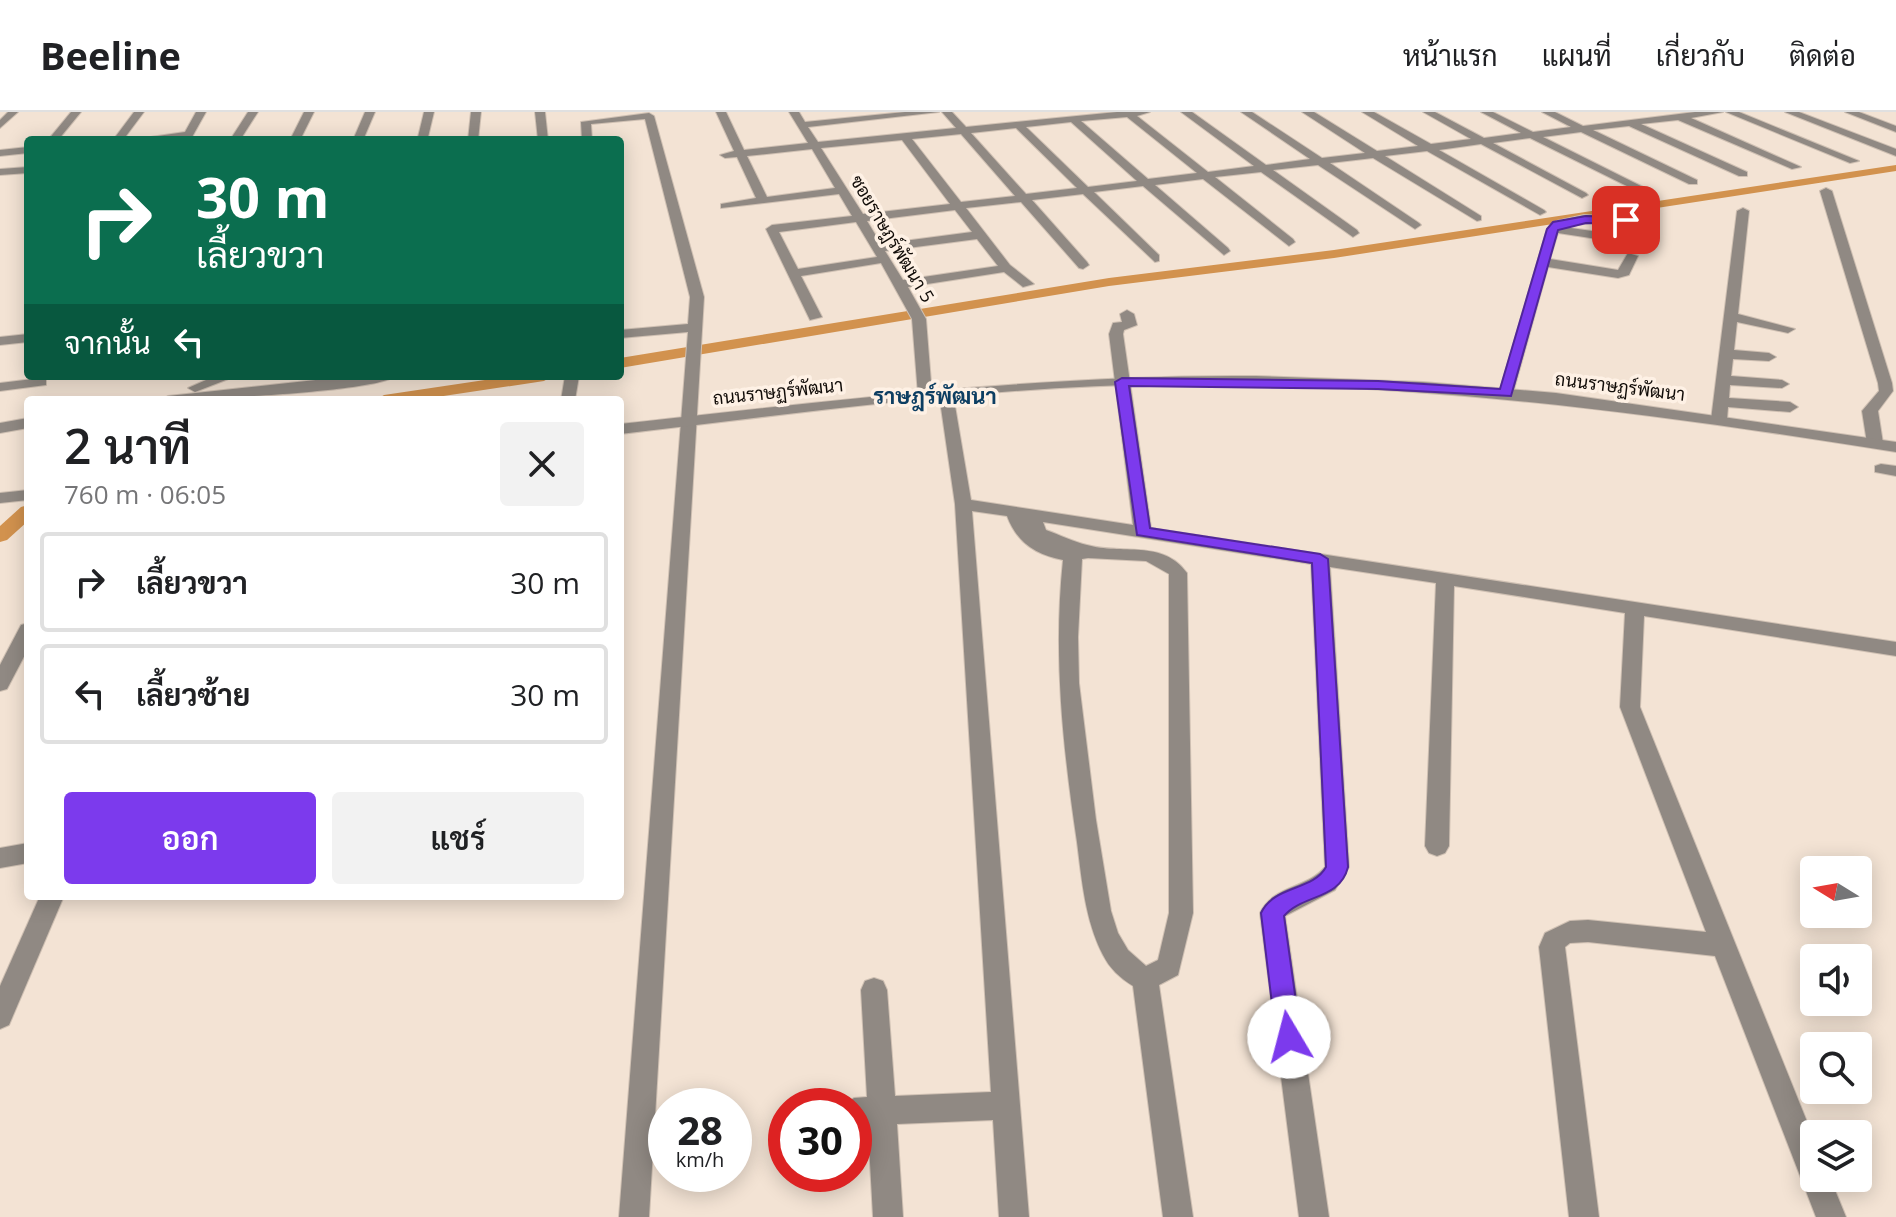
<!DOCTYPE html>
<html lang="th">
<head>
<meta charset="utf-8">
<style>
  body { margin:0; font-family:"Open Sans",Sarabun,sans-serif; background:#f2f2f2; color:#202124; height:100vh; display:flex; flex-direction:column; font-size:30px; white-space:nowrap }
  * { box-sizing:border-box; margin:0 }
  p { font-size:26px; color:#757577 }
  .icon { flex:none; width:44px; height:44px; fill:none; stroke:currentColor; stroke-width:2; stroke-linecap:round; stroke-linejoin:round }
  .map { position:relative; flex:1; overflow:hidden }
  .drawer { position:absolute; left:24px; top:284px; width:600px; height:504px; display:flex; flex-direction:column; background:#fff; border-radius:8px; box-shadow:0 4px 20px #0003 }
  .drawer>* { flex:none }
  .banner { position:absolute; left:24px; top:24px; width:600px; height:244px; border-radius:8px; box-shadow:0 4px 20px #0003; background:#0b6e4f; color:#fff; overflow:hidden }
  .needle { width:52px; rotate:281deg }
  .fabs { position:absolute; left:1800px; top:744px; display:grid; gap:16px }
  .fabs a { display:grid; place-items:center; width:72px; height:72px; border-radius:8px; background:#fff; box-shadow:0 4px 20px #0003; font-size:40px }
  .speed { position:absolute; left:648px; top:976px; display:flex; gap:16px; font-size:40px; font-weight:700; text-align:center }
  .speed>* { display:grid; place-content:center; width:104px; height:104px; border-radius:50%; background:#fff; box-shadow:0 4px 20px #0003; line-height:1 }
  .speed small { font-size:20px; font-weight:400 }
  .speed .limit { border:12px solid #d22; background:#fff; color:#111 }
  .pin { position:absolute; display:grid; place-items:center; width:68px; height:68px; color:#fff; margin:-34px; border-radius:16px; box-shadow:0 4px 12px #0006 }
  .me { position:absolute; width:88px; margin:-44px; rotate:352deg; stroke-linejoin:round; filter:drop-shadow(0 0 6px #0008) }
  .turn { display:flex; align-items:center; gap:28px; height:168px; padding:0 40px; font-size:36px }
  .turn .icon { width:104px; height:104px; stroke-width:2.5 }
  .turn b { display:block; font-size:56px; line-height:68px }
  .then { display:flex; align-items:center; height:76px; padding:0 40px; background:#0003; gap:16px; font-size:30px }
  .round { display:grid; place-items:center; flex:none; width:84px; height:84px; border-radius:8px; background:#f2f2f2 }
  .head { display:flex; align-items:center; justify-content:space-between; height:136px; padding:0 40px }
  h1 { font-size:48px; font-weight:600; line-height:60px }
  .button { display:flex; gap:16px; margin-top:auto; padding:16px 40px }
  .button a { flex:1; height:92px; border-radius:8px; background:#7c3aed; color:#fff; font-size:32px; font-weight:600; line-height:92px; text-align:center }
  .button a+a { background:#f2f2f2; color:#202124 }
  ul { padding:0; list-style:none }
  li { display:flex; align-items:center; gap:24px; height:100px; margin:0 16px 12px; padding:0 24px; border:4px solid #e0e0e0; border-radius:8px }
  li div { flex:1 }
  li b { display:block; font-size:30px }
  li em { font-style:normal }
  header { display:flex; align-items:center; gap:48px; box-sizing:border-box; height:112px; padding:0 40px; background:#fff; border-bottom:2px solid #e0e0e0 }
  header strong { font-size:38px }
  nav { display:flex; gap:44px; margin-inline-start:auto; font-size:28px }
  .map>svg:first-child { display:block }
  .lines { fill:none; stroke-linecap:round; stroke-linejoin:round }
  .canal { fill:#d2924e; fill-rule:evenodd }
  .minor-casing { stroke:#cfc0b3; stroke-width:2 }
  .tertiary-casing { stroke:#cfc0b3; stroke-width:2 }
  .minor { fill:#908983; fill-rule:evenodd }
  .tertiary { fill:#908983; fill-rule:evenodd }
  .route { fill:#7c3aed; stroke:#51269a; stroke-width:2 }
  .labels { text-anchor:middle; stroke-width:7; stroke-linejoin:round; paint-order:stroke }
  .far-street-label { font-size:18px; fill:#100b07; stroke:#fef1e5 }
  .far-quarter-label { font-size:22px; font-weight:bold; fill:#0d3e62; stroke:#fef1e5 }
</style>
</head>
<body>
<header>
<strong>Beeline</strong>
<nav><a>หน้าแรก</a><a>แผนที่</a><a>เกี่ยวกับ</a><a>ติดต่อ</a></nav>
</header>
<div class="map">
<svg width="1896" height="1105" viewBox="0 0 1896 1105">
  <rect width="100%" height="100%" fill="#f3e3d4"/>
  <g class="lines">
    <g class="canal">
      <path d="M1896 53V59L1334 146 1109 174 620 256V246L1109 166 1334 138Z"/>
      <path d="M512 264H552L544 269 417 288H376L384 283Z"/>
      <path d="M28 393V409L7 428 0 430V414L21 395Z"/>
    </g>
    <defs>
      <g id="minor">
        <path d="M8 0H18L0 16V8Z"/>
        <path d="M71 0H81L58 28H48Z"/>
        <path d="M134 0H144L123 28H113Z"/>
        <path d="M196 0H206L192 25 130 28 185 20Z"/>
        <path d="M248 0H258L240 28H230Z"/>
        <path d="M304 0H314L300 28H290Z"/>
        <path d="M365 0H375L363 28H353Z"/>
        <path d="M424 0H434L428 25 423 28 418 25Z"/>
        <path d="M471 0H481L478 28H468Z"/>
        <path d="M535 0H545L548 28H538Z"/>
        <path d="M716 0H726L744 38 808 31 789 0H799L805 10 905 0H939L808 15 818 30 956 16 942 0H952L966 15 1117 0H1150L1137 4 1208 60 1254 54 1181 0H1192L1266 53 1310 47 1241 0H1252L1322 46 1365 41 1302 0H1314L1377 39 1418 34 1362 0H1374L1431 32 1471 27 1423 0H1435L1484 26 1521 21 1481 0H1493L1533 20 1571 15 1542 0H1555L1583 14 1695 0H1723L1691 6 1801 55 1792 57 1678 8 1641 12 1747 60V64H1739L1629 14 1593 18 1697 68V72H1689L1581 20 1543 25 1645 76V80L1641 81 1530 26 1493 31 1586 81 1588 83 1582 86 1481 32 1439 38 1544 98 1546 100 1540 103 1427 39 1385 44 1481 104V108L1477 109 1373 46 1330 51 1419 111 1421 113 1415 117 1318 53 1273 58 1357 118 1359 121 1353 125 1261 60 1215 65 1293 127 1295 130 1289 134 1203 67 1155 73 1228 136 1230 139 1224 143 1143 74 1094 80 1159 143V149L1155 150 1083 82 1032 88 1087 150 1089 153 1083 157 1079 156 1021 90 966 96 1010 153 1034 172 1023 175 1004 160 908 175 926 207 932 283 925 287 918 283 912 207 881 151 801 164 822 205 810 208 766 117 772 113 852 104 839 82 721 96V92L756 86 737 45 725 46 720 43 734 39ZM1127 5 1197 61 1148 67 1081 9ZM1071 10 1137 69 1088 75 1026 15ZM1016 16 1077 76 1026 82 971 21ZM961 22 1015 84 961 90 912 27ZM902 28 950 92 863 102 821 36ZM812 37 835 76 767 85 747 44ZM955 98 972 120 881 132 867 109ZM856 110 877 145 798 157 779 120ZM977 127 998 154 903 168 885 139Z"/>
        <path d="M1726 0H1739L1859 49 1850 51Z"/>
        <path d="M1785 0H1799L1896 37V44Z"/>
        <path d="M1845 0H1859L1896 14V20Z"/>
        <path d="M649 1 654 4 704 185 649 1105H619L688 220 620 226V218L688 212 690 185 645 7 591 12 592 28H582L581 10Z"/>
        <path d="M28 35V41L0 44V38Z"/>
        <path d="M28 55V61L0 63V57Z"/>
        <path d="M1826 76 1832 79 1892 271 1893 279 1878 299 1883 331 1875 336 1867 331 1862 299 1879 279 1878 271 1820 79Z"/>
        <path d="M1743 96 1749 99 1738 202 1795 217 1788 221 1737 210 1734 238 1769 241 1776 245 1769 249 1733 247 1731 264 1782 268 1789 272 1782 276 1730 273 1729 286 1790 290 1798 295 1790 300 1728 295 1727 308 1719 313 1711 308 1737 99Z"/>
        <path d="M1584 103 1623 105 1651 111 1645 114 1597 110 1564 115 1627 124V130L1623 131 1558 121 1550 147 1618 158 1628 141 1638 144 1629 163 1618 166 1548 155 1513 281 1511 284H1501L1499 281 1547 117 1557 109Z"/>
        <path d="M1127 198 1134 202 1137 213 1124 218 1123 222 1151 416 1896 530V544L1644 504 1640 595 1814 1027V1066H1830L1846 1105H1816L1715 844 1588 830 1570 831 1565 835 1599 1105H1569L1539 835 1545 821 1570 809 1588 808 1706 820 1620 595 1625 501 1454 474 1449 734 1445 741 1437 744 1429 741 1425 734 1436 471 1330 455 1349 755 1335 778 1285 804 1329 1105H1299L1260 801C1273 773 1307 777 1325 755L1311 452 1043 410 1046 418C1060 423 1074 430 1087 433 1121 443 1163 427 1187 461L1193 801 1178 863 1159 873 1193 1105H1163L1133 874C1120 866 1110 857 1103 843 1085 808 1082 769 1077 730 1063 636 1053 543 1063 448 1036 443 1017 431 1007 404L972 399 1029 1105H999L993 1008 897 1012 903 1105H873L868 1014H854V994H842L854 986 867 985 861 878 865 869 874 866 883 869 887 878 895 984 991 980 955 392 939 282 946 278 953 282 971 388 1133 413 1109 222 1113 211 1122 210 1120 202ZM1088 446 1146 449 1169 462V801L1158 848 1146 854 1128 838 1118 821 1111 799 1096 708 1079 571 1078 525 1082 447Z"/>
        <path d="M28 222V230L0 233V225Z"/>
        <path d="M215 264H236L195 280 188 276Z"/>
        <path d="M352 264H396C376 280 196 288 161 288L168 284Z"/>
        <path d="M565 264H579L575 288H561Z"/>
        <path d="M41 266 46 267V273L0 279V271Z"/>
        <path d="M28 306V316L0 321V311Z"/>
        <path d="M1881 352 1896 354V364L1875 360V354Z"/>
        <path d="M28 511V537L7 577 0 579V553L21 513Z"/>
        <path d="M28 731V751L0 756V736Z"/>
        <path d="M40 784H64L9 913 0 917V874Z"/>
      </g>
      <g id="tertiary">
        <path d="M1256 264 1423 270 1556 281 1896 330V340C1652 301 1420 270 1172 272 987 274 804 301 620 322V312C832 289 1042 262 1256 264Z"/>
        <path d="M28 378V388L0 391V381Z"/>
      </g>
    </defs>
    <use href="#minor" class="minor-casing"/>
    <use href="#tertiary" class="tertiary-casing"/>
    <use href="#minor" class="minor"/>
    <use href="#tertiary" class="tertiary"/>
  </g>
  <path class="route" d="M1586 104 1626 105 1631 108 1626 112 1586 111 1558 118 1511 284 1378 277 1129 274 1150 416 1320 442 1328 447 1348 755C1340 788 1303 782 1284 804L1301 925 1298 933 1289 937 1280 933 1276 925 1261 801C1274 773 1313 779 1326 755L1312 451 1137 423 1115 270 1122 266 1378 269 1500 277 1547 117 1553 110Z"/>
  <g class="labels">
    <g class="far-street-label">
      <text transform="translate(892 127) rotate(59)" y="6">ซอยราษฎร์พัฒนา 5</text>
      <text transform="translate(1620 275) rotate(7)" y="6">ถนนราษฏร์พัฒนา</text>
      <text transform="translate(778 280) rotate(-6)" y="6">ถนนราษฏร์พัฒนา</text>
    </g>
    <g class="far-quarter-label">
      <text x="935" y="292">ราษฎร์พัฒนา</text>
    </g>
  </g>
</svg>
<div class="fabs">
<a><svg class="needle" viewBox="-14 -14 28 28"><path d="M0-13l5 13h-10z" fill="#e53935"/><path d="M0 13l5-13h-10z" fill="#757577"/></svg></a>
<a><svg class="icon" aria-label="sound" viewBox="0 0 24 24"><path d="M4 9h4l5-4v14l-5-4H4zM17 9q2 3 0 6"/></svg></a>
<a><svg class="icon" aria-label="search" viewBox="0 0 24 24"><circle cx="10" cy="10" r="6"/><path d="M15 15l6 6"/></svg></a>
<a><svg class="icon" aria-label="layers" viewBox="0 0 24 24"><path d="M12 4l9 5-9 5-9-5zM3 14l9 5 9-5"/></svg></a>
</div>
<div class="speed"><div>28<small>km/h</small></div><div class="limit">30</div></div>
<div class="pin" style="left:1626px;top:108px;background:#d93025"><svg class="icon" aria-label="arrive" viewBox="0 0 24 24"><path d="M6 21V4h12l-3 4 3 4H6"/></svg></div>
<svg class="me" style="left:1289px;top:925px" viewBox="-20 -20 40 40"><circle r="19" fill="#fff"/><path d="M0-13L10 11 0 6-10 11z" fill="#7c3aed"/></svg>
<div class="banner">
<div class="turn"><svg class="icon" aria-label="right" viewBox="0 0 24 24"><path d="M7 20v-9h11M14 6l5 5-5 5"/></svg><div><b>30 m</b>เลี้ยวขวา</div></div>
<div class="then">จากนั้น<svg class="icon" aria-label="left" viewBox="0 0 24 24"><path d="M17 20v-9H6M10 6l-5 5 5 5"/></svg></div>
</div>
<section class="drawer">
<div class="head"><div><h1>2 นาที</h1><p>760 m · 06:05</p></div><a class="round"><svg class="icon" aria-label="close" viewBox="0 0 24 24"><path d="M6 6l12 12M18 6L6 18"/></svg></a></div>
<ul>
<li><svg class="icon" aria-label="right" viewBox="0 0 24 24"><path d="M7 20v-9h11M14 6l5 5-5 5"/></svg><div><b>เลี้ยวขวา</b></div><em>30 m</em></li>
<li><svg class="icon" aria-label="left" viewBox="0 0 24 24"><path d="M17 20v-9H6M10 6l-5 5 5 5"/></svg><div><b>เลี้ยวซ้าย</b></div><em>30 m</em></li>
</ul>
<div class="button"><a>ออก</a><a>แชร์</a></div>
</section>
</div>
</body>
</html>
